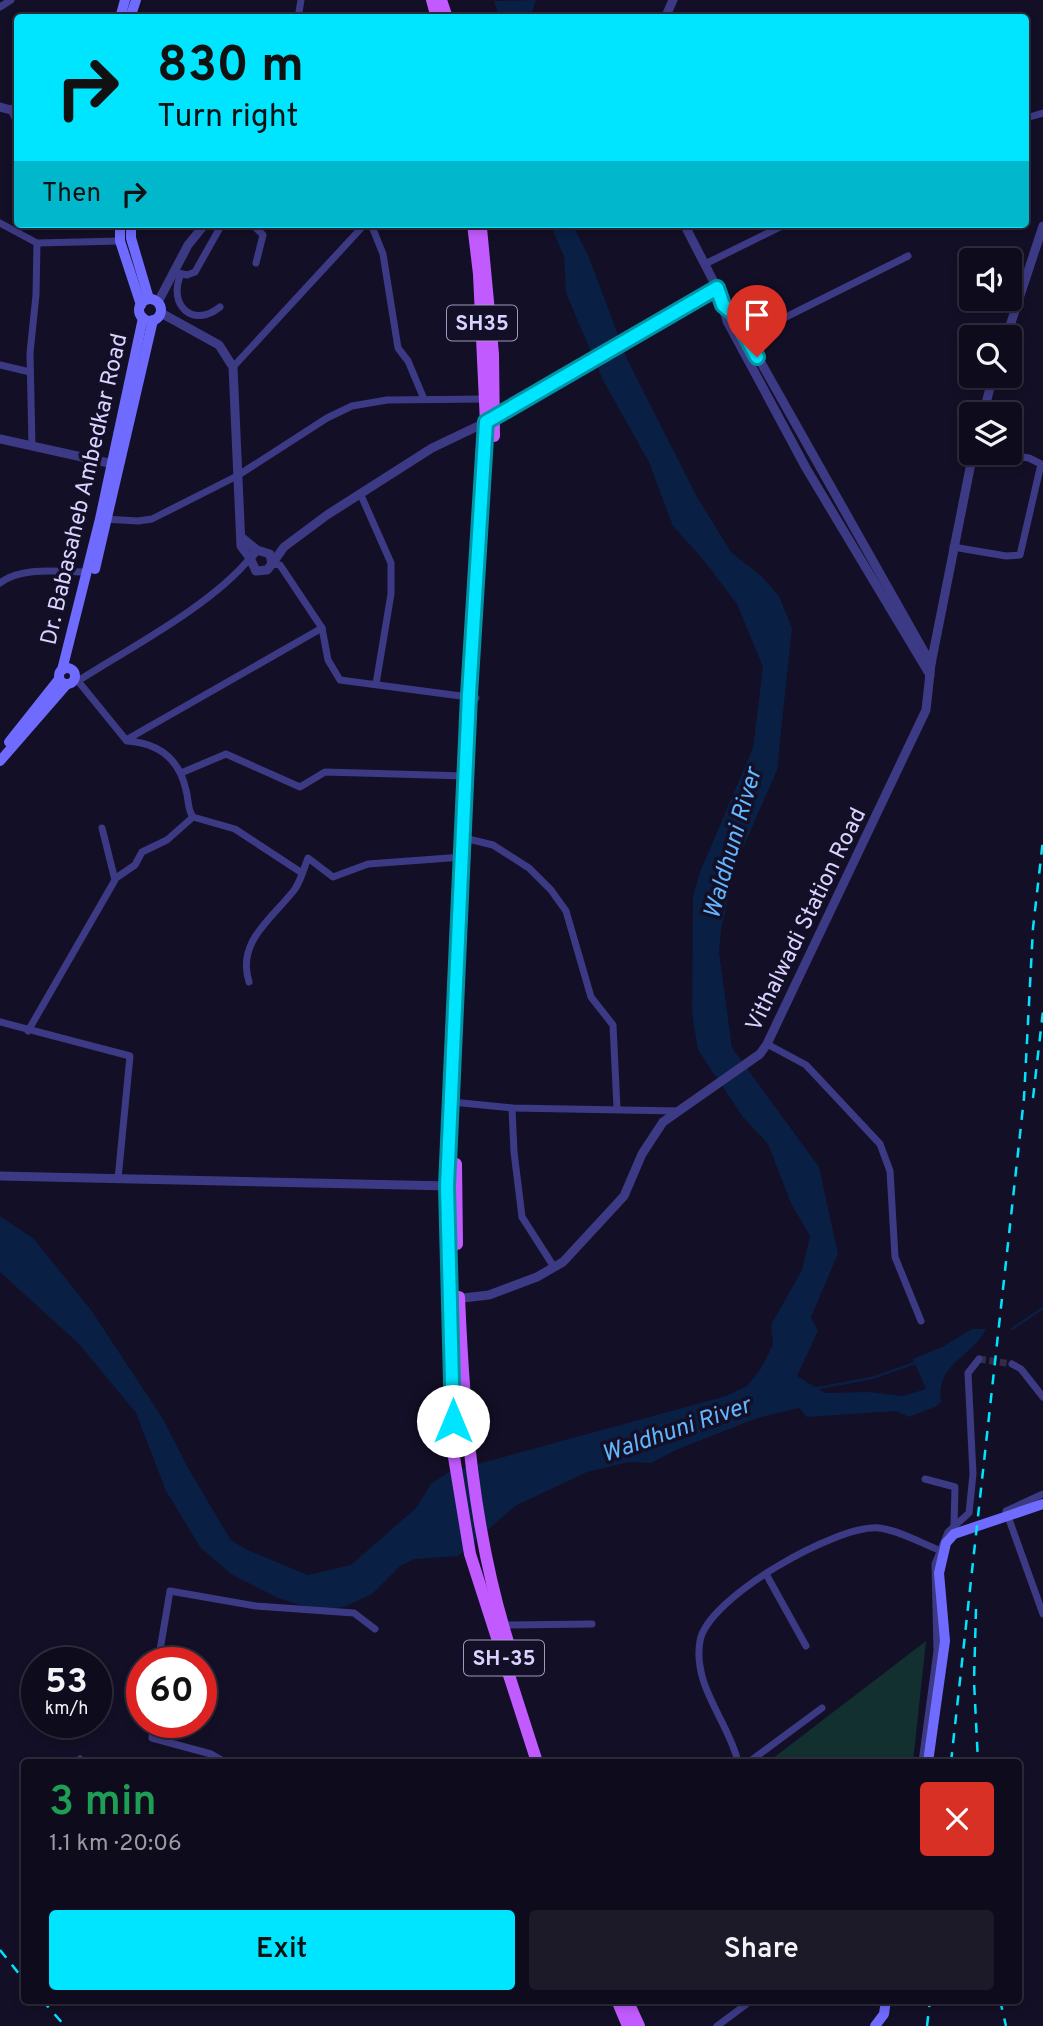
<!DOCTYPE html>
<html lang="en">
<head>
<meta charset="utf-8">
<style>
  body { margin:0; font-family:Overpass,sans-serif; background:#1c1929; color:#f1f3f6; height:100vh; display:flex; flex-direction:column; font-size:26px; white-space:nowrap }
  * { box-sizing:border-box; margin:0 }
  p { font-size:23px; color:#9b9ba3 }
  .icon { flex:none; width:38px; height:38px; fill:none; stroke:currentColor; stroke-width:2; stroke-linecap:round; stroke-linejoin:round }
  .map { position:relative; flex:1; overflow:hidden }
  .side { position:absolute; left:21px; top:1759px; width:1001px; height:245px; display:flex; flex-direction:column; background:#0e0b1c; border-radius:7px; box-shadow:0 4px 10px #0003,0 0 0 2px #2e2b3b }
  .side>* { flex:none }
  .banner { position:absolute; left:14px; top:14px; width:1015px; height:214px; border-radius:7px; box-shadow:0 4px 10px #0003,0 0 0 2px #2e2b3b; background:#00e5ff; color:#111; overflow:hidden }
  .buttons { position:absolute; left:959px; top:248px; display:grid; gap:14px }
  .buttons a { display:grid; place-items:center; width:63px; height:63px; border-radius:7px; background:#0e0b1c; box-shadow:0 4px 10px #0003,0 0 0 2px #2e2b3b; font-size:35px }
  .speed { position:absolute; left:21px; top:1647px; display:flex; gap:14px; font-size:35px; font-weight:700; text-align:center }
  .speed>* { display:grid; place-content:center; width:91px; height:91px; border-radius:50%; background:#0e0b1c; box-shadow:0 4px 10px #0003,0 0 0 2px #2e2b3b; line-height:1 }
  .speed small { font-size:18px; font-weight:400 }
  .speed .limit { border:10px solid #d22; background:#fff; color:#111 }
  .pin { position:absolute; display:grid; place-items:center; width:60px; height:60px; color:#fff; margin:-72px -30px; border-radius:50% 50% 50% 0; rotate:-45deg; box-shadow:0 0 7px #0007 }
  .pin .icon { rotate:45deg }
  .me { position:absolute; width:77px; margin:-38px; rotate:0deg; stroke-linejoin:round; filter:drop-shadow(0 0 5px #0008) }
  .turn { display:flex; align-items:center; gap:24px; height:147px; padding:0 28px; font-size:32px }
  .turn .icon { width:91px; height:91px; stroke-width:2.5 }
  .turn b { display:block; font-size:49px; line-height:60px }
  .then { display:flex; align-items:center; height:66px; padding:0 28px; background:#0003; gap:14px; font-size:26px }
  .round { display:grid; place-items:center; flex:none; width:74px; height:74px; border-radius:7px; background:#1c1929 }
  .headline { display:flex; align-items:center; justify-content:space-between; height:119px; padding:0 28px }
  h1 { font-size:42px; font-weight:600; line-height:52px; color:#1e9e55 }
  .cta { display:flex; gap:14px; margin-top:auto; padding:14px 28px }
  .cta a { flex:1; height:80px; border-radius:7px; background:#00e5ff; color:#111; font-size:28px; font-weight:600; line-height:80px; text-align:center }
  .cta a+a { background:#1c1929; color:#f1f3f6 }
  .map>svg:first-child { display:block }
  .green { fill:#12302f }
  .water { fill:#0a1f44 }
  .lines { fill:none; stroke-linecap:round; stroke-linejoin:round }
  .stream { stroke:#0a1f44; stroke-width:2.5 }
  .minor-tunnel { stroke:#312d47; stroke-width:7; stroke-dasharray:7 3.5; stroke-linecap:butt }
  .minor { stroke:#3d3a85; stroke-width:7 }
  .tertiary { stroke:#3d3a85; stroke-width:9 }
  .secondary { stroke:#6f6bff; stroke-width:10 }
  .primary { stroke:#c25bff; stroke-width:12 }
  .rail { stroke:#00e5ff; stroke-width:2.5; stroke-dasharray:10 9; stroke-linecap:butt }
  .route-casing { stroke:#0095a6; stroke-width:18 }
  .route { stroke:#00e5ff; stroke-width:12 }
  .labels { text-anchor:middle; stroke-width:7; stroke-linejoin:round; paint-order:stroke }
  .shield { fill:#130f26; stroke:#9e99be; stroke-width:2 }
  .shield-label { font-size:21px; font-weight:bold; fill:#d9d4ff }
  .street-label { font-size:23px; fill:#d9d4ff; stroke:#130f26 }
  .water-label { font-size:24px; font-style:italic; fill:#62b6ff; stroke:#130f26 }
</style>
</head>
<body>
<div class="map">
<svg width="1043" height="2026" viewBox="0 0 1043 2026">
  <rect width="100%" height="100%" fill="#130f26"/>
  <path class="green" d="M926 1641 913 1762H774L772 1759Z"/>
  <g class="water">
    <path d="M536 0 530 18 499 17 494 1Z"/>
    <path d="M550 224H572L588 255 627 359 697 497 731 552 762 577 779 596 792 628 777 770 736 864 721 930 719 952 732 1048 819 1167 838 1254 811 1317 818 1331 797 1376 825 1393 868 1392 903 1396 926 1389 913 1359 944 1346 972 1329H986C972 1357 935 1364 941 1402L935 1407 909 1417 896 1411 807 1417 799 1408 757 1418 676 1450 651 1463 629 1462 587 1472 515 1506 458 1556 415 1559 400 1566 372 1594 344 1607 314 1610 276 1597 231 1574 200 1547 166 1491 136 1413 79 1344 0 1272V1216L34 1239 91 1310 163 1419 188 1468 230 1539 245 1549 308 1575 351 1565 416 1508 431 1484 449 1472 726 1396 747 1386 760 1370 773 1345 771 1325 802 1270 810 1236 791 1203 768 1144 743 1117 698 1050 692 1013 693 896 700 872 753 748 763 667 737 604 702 558 673 526 649 462 604 382 566 293 564 257Z"/>
  </g>
  <g class="lines">
    <g class="stream">
      <path d="M1012 1329 1043 1308"/>
      <path d="M813 1389 872 1378 915 1363"/>
    </g>
    <path class="minor-tunnel" d="M979 1359 1012 1364"/>
    <g class="minor">
      <path d="M0 7 11 0"/>
      <path d="M298 18 301 0"/>
      <path d="M11 110 18 124"/>
      <path d="M1026 118 1043 113"/>
      <path d="M0 223 37 243 120 241"/>
      <path d="M252 224 263 235 256 263"/>
      <path d="M371 224 383 254 398 348 408 361 424 399"/>
      <path d="M705 264 786 224"/>
      <path d="M178 273 187 275 195 272 222 224"/>
      <path d="M181 274C167 305 193 329 220 307"/>
      <path d="M738 341 908 256"/>
      <path d="M0 365 30 372"/>
      <path d="M233 367 365 224"/>
      <path d="M32 446 30 353 36 295 37 243"/>
      <path d="M360 493 391 563V594L376 684"/>
      <path d="M103 519 138 521 152 519 237 476 327 418 352 406 387 400 487 399"/>
      <path d="M953 547 1006 556 1020 555 1041 464 1029 458 994 453"/>
      <path d="M272 564 280 565 322 628 328 660 340 680 476 698"/>
      <path d="M0 583C22 566 60 572 87 572"/>
      <path d="M74 678 78 681C131 647 212 605 250 558"/>
      <path d="M78 681 126 740 322 628"/>
      <path d="M127 741C158 743 179 758 186 790 189 800 187 809 193 817L235 829 302 873"/>
      <path d="M181 773 226 754 300 787 325 772 466 776"/>
      <path d="M464 838 493 845 529 868 551 890 566 911 591 997 613 1025 617 1108"/>
      <path d="M116 878 135 865 142 852 167 840 193 817"/>
      <path d="M249 982C236 941 273 918 295 889 301 880 304 868 308 858L333 877 368 864 463 857"/>
      <path d="M0 1022 130 1056 118 1179"/>
      <path d="M28 1031 115 880 102 828"/>
      <path d="M767 1044 806 1065 880 1144 890 1171 895 1257 921 1321"/>
      <path d="M452 1102 512 1108 678 1111"/>
      <path d="M512 1108 514 1152 522 1217 554 1267"/>
      <path d="M1012 1364 1021 1369 1043 1397"/>
      <path d="M925 1479 955 1487 954 1526"/>
      <path d="M1043 1494 1006 1511 1043 1614"/>
      <path d="M766 1574 806 1646"/>
      <path d="M502 1625 592 1624"/>
      <path d="M158 1662 170 1591 256 1606 354 1613 375 1629"/>
      <path d="M154 1722 152 1738 211 1754 225 1762"/>
      <path d="M80 1759 82 1762"/>
      <path d="M738 1762C729 1722 692 1686 700 1641 707 1598 837 1524 879 1528 898 1530 921 1543 939 1550"/>
      <path d="M749 1762 822 1708"/>
      <path d="M922 1762 937 1651 935 1564 948 1532 969 1513 973 1474 968 1373 979 1359"/>
      <path d="M717 2026 752 2000"/>
    </g>
    <g class="tertiary">
      <path d="M665 18 673 0"/>
      <path d="M0 107 11 110 18 107"/>
      <path d="M684 224 717 288 727 321 806 468 930 675"/>
      <path d="M158 302 188 245 205 224"/>
      <path d="M723 305 733 313 931 664"/>
      <path d="M161 313 219 345 233 367 241 546 250 558"/>
      <path d="M1006 338 1043 226"/>
      <path d="M983 415 993 376"/>
      <path d="M0 439 118 465"/>
      <path d="M241 537 257 550 270 554 272 564 267 570 256 571 250 558 257 550"/>
      <path d="M272 564 284 547 327 515 432 448 495 418 717 288"/>
      <path d="M0 1176 451 1186"/>
      <path d="M454 1299 489 1295 537 1277 563 1262 624 1196 642 1154 663 1122 760 1054 767 1044 926 710 931 664 973 453"/>
    </g>
    <g class="secondary">
      <path d="M120 18 125 0"/>
      <path d="M130 18 136 0"/>
      <path d="M120 224V241L141 305"/>
      <path d="M131 224V238L149 299"/>
      <circle cx="150" cy="310" r="11"/>
      <path d="M95 569 153 320"/>
      <circle cx="67" cy="676" r="8"/>
      <path d="M62 670 100 519 143 318"/>
      <path d="M9 742 59 679"/>
      <path d="M0 761 67 684"/>
      <path d="M928 1762 945 1641 939 1573 946 1543 954 1534 1043 1504"/>
      <path d="M875 2026 884 2014 886 2000"/>
    </g>
    <g class="primary">
      <path d="M432 0 437 18"/>
      <path d="M441 0 447 18"/>
      <path d="M473 224 479 274 486 423 469 696 447 1186 453 1451 470 1554 537 1762"/>
      <path d="M481 228 493 354 494 436"/>
      <path d="M456 1164 457 1244"/>
      <path d="M459 1297C464 1413 473 1530 508 1642"/>
      <path d="M617 2000 628 2026"/>
      <path d="M627 2000 639 2026"/>
    </g>
    <g class="rail">
      <path d="M1033 1098 1043 1011"/>
      <path d="M976 1609 974 1681 978 1762"/>
      <path d="M951 1762 1024 1098 1033 928 1043 840"/>
      <path d="M0 1950 24 1980"/>
      <path d="M42 2000 65 2026"/>
      <path d="M1000 2000 1006 2026"/>
      <path d="M927 2026 930 2000"/>
    </g>
  </g>
  <g class="lines">
    <defs>
      <path id="route" d="M453 1421 447 1186 469 695 486 422 717 288 723 305 733 313 757 357"/>
    </defs>
    <use href="#route" class="route-casing"/>
    <use href="#route" class="route"/>
  </g>
  <g class="labels">
    <g class="shield">
      <rect x="447" y="305.5" width="70" height="35" rx="5"/>
      <rect x="464" y="1640.5" width="80" height="35" rx="5"/>
    </g>
    <g class="shield-label">
      <text x="482" y="330">SH35</text>
      <text x="504" y="1665">SH-35</text>
    </g>
    <g class="street-label">
      <text transform="translate(83 489) rotate(-77)" y="8">Dr. Babasaheb Ambedkar Road</text>
      <text transform="translate(805 919) rotate(-64)" y="8">Vithalwadi Station Road</text>
    </g>
    <g class="water-label">
      <text transform="translate(732 843) rotate(-74)" y="8">Waldhuni River</text>
      <text transform="translate(676 1429) rotate(-19)" y="8">Waldhuni River</text>
    </g>
  </g>
</svg>
<div class="buttons">
<a><svg class="icon" aria-label="sound" viewBox="0 0 24 24"><path d="M4 9h4l5-4v14l-5-4H4zM17 9q2 3 0 6"/></svg></a>
<a><svg class="icon" aria-label="search" viewBox="0 0 24 24"><circle cx="10" cy="10" r="6"/><path d="M15 15l6 6"/></svg></a>
<a><svg class="icon" aria-label="layers" viewBox="0 0 24 24"><path d="M12 4l9 5-9 5-9-5zM3 14l9 5 9-5"/></svg></a>
</div>
<div class="speed"><div>53<small>km/h</small></div><div class="limit">60</div></div>
<div class="pin" style="left:757px;top:357px;background:#d93025"><svg class="icon" aria-label="arrive" viewBox="0 0 24 24"><path d="M6 21V4h12l-3 4 3 4H6"/></svg></div>
<svg class="me" style="left:453px;top:1421px" viewBox="-20 -20 40 40"><circle r="19" fill="#fff"/><path d="M0-13L10 11 0 6-10 11z" fill="#00e5ff"/></svg>
<div class="banner">
<div class="turn"><svg class="icon" aria-label="right" viewBox="0 0 24 24"><path d="M7 20v-9h11M14 6l5 5-5 5"/></svg><div><b>830 m</b>Turn right</div></div>
<div class="then">Then<svg class="icon" aria-label="right" viewBox="0 0 24 24"><path d="M7 20v-9h11M14 6l5 5-5 5"/></svg></div>
</div>
<section class="side">
<div class="headline"><div><h1>3 min</h1><p>1.1 km · 20:06</p></div><a class="round" style="background:#d93025;color:#fff"><svg class="icon" aria-label="close" viewBox="0 0 24 24"><path d="M6 6l12 12M18 6L6 18"/></svg></a></div>
<div class="cta"><a>Exit</a><a>Share</a></div>
</section>
</div>
</body>
</html>
